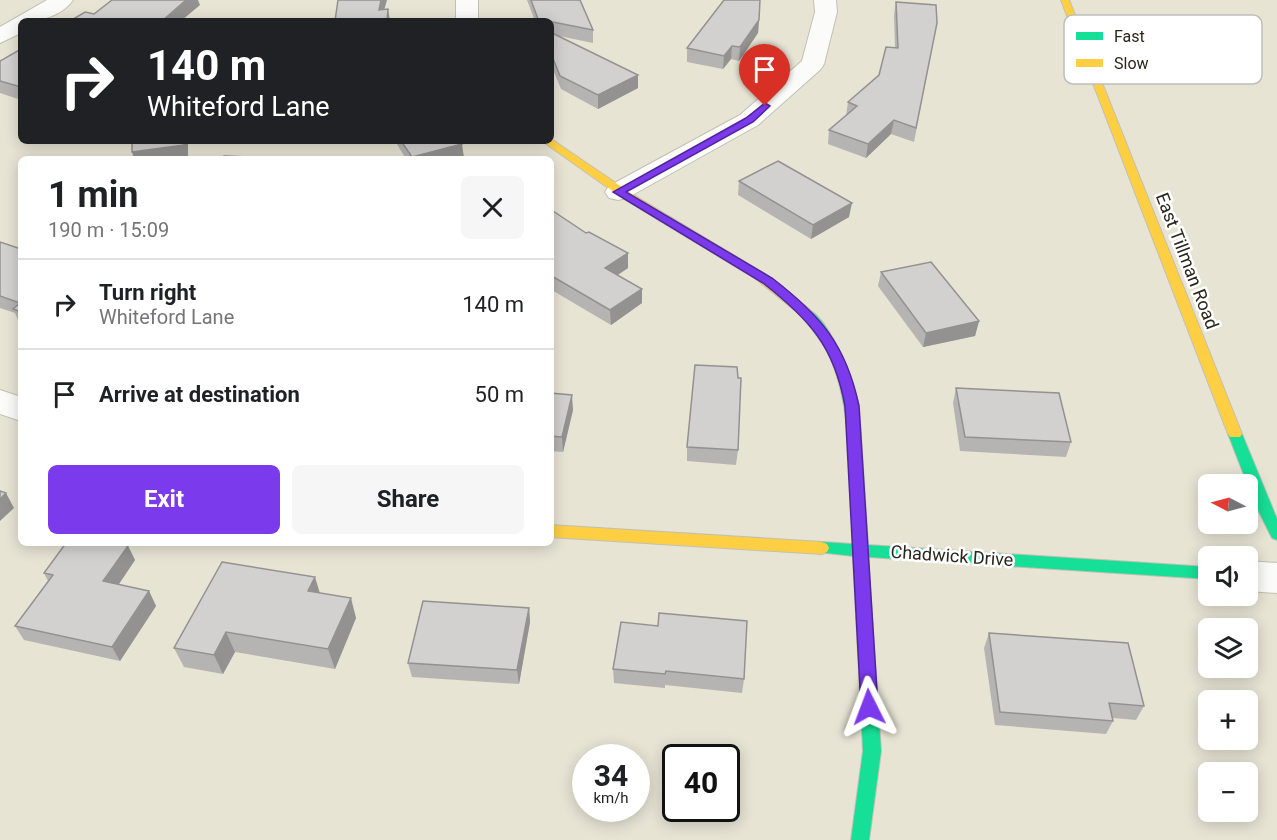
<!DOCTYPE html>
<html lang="en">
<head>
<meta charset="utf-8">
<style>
  body { margin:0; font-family:Roboto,sans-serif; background:#f6f6f6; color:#202124; height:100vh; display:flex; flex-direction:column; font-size:22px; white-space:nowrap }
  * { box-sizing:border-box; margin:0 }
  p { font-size:20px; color:#757577 }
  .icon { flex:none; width:33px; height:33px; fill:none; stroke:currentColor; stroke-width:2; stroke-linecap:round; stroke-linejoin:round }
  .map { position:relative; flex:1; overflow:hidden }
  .side { position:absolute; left:18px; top:156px; width:536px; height:390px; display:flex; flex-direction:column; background:#fff; border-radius:9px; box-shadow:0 3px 15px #0003 }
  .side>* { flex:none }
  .hud { position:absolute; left:18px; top:18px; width:536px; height:126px; border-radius:9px; box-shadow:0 3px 15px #0003; background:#202124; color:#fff; overflow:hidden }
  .needle { width:39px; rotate:276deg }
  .tools { position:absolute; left:1198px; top:474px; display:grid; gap:12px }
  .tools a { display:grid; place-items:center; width:60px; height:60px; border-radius:9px; background:#fff; box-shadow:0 3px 15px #0003; font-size:30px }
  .speed { position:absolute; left:572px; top:744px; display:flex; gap:12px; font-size:30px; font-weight:700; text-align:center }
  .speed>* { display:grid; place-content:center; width:78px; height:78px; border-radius:50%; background:#fff; box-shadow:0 3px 15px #0003; line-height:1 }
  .speed small { font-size:15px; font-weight:400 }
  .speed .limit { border:3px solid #111; border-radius:9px; background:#fff; color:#111 }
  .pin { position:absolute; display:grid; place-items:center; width:51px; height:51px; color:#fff; margin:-62px -26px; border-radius:50% 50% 50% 0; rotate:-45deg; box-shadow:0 0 6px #0007 }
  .pin .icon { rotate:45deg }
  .me { position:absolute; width:66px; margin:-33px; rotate:357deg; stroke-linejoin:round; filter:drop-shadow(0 0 4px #0008) }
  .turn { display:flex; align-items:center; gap:21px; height:126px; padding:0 30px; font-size:27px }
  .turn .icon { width:78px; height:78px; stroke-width:2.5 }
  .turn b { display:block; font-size:42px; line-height:51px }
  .round { display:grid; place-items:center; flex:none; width:63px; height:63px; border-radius:9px; background:#f6f6f6 }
  .overview { display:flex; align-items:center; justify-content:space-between; height:102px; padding:0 30px }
  h1 { font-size:36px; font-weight:700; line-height:45px }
  .cta { display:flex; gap:12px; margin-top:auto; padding:12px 30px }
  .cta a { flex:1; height:69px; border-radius:9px; background:#7c3aed; color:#fff; font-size:24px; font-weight:700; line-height:69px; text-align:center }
  .cta a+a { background:#f6f6f6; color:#202124 }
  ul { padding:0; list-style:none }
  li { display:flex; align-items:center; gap:18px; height:90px; padding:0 30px; border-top:2px solid #e0e0e0 }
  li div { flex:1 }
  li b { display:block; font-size:22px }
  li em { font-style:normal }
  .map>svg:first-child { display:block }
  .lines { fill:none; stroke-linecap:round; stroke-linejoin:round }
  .street-casing { stroke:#c2c0b3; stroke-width:2 }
  .fast-casing { stroke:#c2c0b3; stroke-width:2 }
  .slow-casing { stroke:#c2c0b3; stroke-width:2 }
  .street { fill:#fbfbf9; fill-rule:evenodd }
  .fast { fill:#16e098; fill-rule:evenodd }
  .slow { fill:#ffcf43; fill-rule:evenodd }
  .wall { fill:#b5b4b2 }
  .shaded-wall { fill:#939291 }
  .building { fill:#d2d1cf; stroke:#939291; stroke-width:1.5 }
  .route { fill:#7c3aed; stroke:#51269a; stroke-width:1.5 }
  .labels { text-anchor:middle; stroke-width:5; stroke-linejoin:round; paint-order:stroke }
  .street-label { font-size:18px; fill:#29271b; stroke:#fff }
  .key { fill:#fff; stroke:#bfbebb; stroke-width:1.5 }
  .key-label { font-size:16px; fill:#29271b }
</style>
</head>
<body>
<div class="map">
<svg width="1277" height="840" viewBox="0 0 1277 840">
  <rect width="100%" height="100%" fill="#e7e4d4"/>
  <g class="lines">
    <defs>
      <g id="street">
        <path d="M47 0H73C61 17 40 21 21 21V33L0 43V27Z"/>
        <rect x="456" y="0" width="22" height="21"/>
        <path d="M814 0H836L837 12 824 64 821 69 758 125 627 198 618 200 609 198 605 192 609 186 740 115 802 61 815 12Z"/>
        <path d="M0 390 21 397V421L0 414Z"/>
        <path d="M1248 561 1277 563V593L1248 591Z"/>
      </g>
      <g id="fast">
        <path d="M805 308C830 316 853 382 859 406L868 545 1209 567V579L868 557 881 751 869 840H851L863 751 853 556 817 552 815 548 817 544 822 542 853 544C849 485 854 406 828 353 820 338 809 326 799 312Z"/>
        <path d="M1235 429 1242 434 1277 519V540L1272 538 1256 506 1228 434Z"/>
      </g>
      <g id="slow">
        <path d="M1061 0H1069L1242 434 1240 437H1230L1228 434Z"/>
        <path d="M551 139 632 194 765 274 809 309 811 312 809 315H801L756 279 624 199 542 141H550Z"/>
        <path d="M550 525 822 542 827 544 829 548 827 552 822 554 550 537Z"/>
      </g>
    </defs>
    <use href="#street" class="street-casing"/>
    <use href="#fast" class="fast-casing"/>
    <use href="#slow" class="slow-casing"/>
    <use href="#street" class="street"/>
    <use href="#fast" class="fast"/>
    <use href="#slow" class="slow"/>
  </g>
  <g class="wall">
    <path d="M527 0H580L593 30V43L559 36 638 88 598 109 561 89 550 62V21H535Z"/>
    <path d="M896 2 937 23 914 142 891 134 866 158 828 144 829 130 846 116 848 102 879 75 895 48 894 15Z"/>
    <path d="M759 20 758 33 739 61 731 59 723 69 687 62V48Z"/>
    <path d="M21 49V100L0 93V61Z"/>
    <path d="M395 141H460L464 158 460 159H406Z"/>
    <path d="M739 181 849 217 811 239 738 195Z"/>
    <path d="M550 209 586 233 628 253V268L617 275 642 289V303L611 325 550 289Z"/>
    <path d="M0 242 21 249V324H20L15 313 0 308Z"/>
    <path d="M881 272 979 321 975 336 923 347 878 286Z"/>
    <path d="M956 388 1071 442 1066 457 960 451 953 403Z"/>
    <path d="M550 393 573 410 563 452 550 451Z"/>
    <path d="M687 447 738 450 736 465 687 461Z"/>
    <path d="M128 546 135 560 118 585 149 591 156 606 120 661 24 640 15 626 48 581 44 573Z"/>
    <path d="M320 593 356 618 335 669 235 652 223 674 184 667 174 648Z"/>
    <path d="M529 608 530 622 519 684 412 677 408 663Z"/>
    <path d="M621 622 744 679 742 693 665 685V688L614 683 613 669Z"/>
    <path d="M989 633 1144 706 1136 720 1113 718V721L1106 734 995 725 984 648Z"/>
  </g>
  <g class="shaded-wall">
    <path d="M186 0H198L200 5 181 21H162Z"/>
    <path d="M381 0H387L381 21 379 10Z"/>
    <path d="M388 9 390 21H387Z"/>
    <path d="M759 20 758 33 739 61 740 47Z"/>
    <path d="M732 46 731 59 723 69 724 56Z"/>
    <path d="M638 75V88L598 109V95Z"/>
    <path d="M894 120 891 134 866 158 868 144Z"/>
    <path d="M184 141H188V159H134L132 152Z"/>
    <path d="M462 144 464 158 460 159H412V157Z"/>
    <path d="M852 203 849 217 811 239 813 225Z"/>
    <path d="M628 253V268L606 283 605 268Z"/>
    <path d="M642 289V303L611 325 610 310Z"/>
    <path d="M979 321 975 336 923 347 926 333Z"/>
    <path d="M572 395 573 410 563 452 562 437Z"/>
    <path d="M6 493 14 508 0 521V499Z"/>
    <path d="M128 546 135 560 111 596 103 581Z"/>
    <path d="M315 577 321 597 308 591Z"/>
    <path d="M149 591 156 606 120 661 112 647Z"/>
    <path d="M351 598 356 618 335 669 328 649Z"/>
    <path d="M529 608 530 622 519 684 517 670Z"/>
    <path d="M226 632 235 652 223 674 214 655Z"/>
  </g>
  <g class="building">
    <path d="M112 0H186L162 21H70L85 12 94 14Z"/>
    <path d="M338 0H381L379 10 388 9 387 21H335Z"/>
    <path d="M531 0H580L593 30 538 19Z"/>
    <path d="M724 0H760L759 20 740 47 732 46 724 56 687 48Z"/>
    <path d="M896 2 936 5 937 23 916 128 894 120 868 144 829 130 857 106 848 102 879 75 886 47 898 48Z"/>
    <path d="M550 32 638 75 598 95 560 76 550 51Z"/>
    <path d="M21 49V87L0 81V61Z"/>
    <path d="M132 141H184V145L132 152Z"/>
    <path d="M401 141H460L462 144 412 157Z"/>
    <path d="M224 156 308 159H222Z"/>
    <path d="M778 161 852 203 813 225 739 181Z"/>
    <path d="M550 209 586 233 589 232 628 253 605 268 642 289 610 310 550 275Z"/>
    <path d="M0 242 21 249V312L13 309 20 303 0 296Z"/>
    <path d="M931 262 979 321 926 333 881 272Z"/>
    <path d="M695 365 737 367 738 378H741L738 450 687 447Z"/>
    <path d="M956 388 1059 393 1071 442 965 437Z"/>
    <path d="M550 393 572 395 562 437 550 436Z"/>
    <path d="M0 491 6 493 0 499Z"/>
    <path d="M66 543H114L128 546 103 581 149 591 112 647 15 626 53 575 44 573Z"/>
    <path d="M222 562 315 577 308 591 351 598 328 649 226 632 214 655 174 648Z"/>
    <path d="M423 601 529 608 517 670 408 663Z"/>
    <path d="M659 613 747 621 744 679 666 671 665 674 613 669 621 622 658 626Z"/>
    <path d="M989 633 1128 643 1144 706 1109 703 1113 721 1000 712Z"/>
  </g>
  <path class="route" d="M765 103 770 106 753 122 626 192 772 278C820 315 846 344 859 406L878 707 875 712 869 714 863 712 861 707 845 406C834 346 810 320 763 283L613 192 746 118Z"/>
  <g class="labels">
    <g class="street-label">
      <text transform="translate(1187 261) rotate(69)" y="6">East Tillman Road</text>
      <text transform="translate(952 556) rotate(4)" y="6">Chadwick Drive</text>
    </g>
  </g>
  <rect x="1064" y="15" width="198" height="69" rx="9" class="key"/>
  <rect x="1076" y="32" width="27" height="8" fill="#16e098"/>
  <rect x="1076" y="59" width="27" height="8" fill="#ffcf43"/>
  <g class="key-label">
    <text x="1114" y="42">Fast</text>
    <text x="1114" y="69">Slow</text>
  </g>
</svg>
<div class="tools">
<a><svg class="needle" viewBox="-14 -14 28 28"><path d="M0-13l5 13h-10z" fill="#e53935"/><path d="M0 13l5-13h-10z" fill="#757577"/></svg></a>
<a><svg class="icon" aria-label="sound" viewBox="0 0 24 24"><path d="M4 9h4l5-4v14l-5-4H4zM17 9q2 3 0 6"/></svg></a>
<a><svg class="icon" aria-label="layers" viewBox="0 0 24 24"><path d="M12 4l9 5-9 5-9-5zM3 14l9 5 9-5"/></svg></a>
<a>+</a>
<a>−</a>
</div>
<div class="speed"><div>34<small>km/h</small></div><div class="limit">40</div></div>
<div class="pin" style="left:765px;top:106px;background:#d93025"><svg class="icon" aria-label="arrive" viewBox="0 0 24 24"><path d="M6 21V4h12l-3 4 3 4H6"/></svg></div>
<svg class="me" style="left:869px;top:707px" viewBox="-20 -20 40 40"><path d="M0-17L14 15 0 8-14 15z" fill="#7c3aed" stroke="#fff" stroke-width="4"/></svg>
<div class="hud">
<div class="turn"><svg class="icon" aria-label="right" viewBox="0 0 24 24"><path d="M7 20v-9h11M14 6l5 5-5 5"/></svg><div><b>140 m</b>Whiteford Lane</div></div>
</div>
<section class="side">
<div class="overview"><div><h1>1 min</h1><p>190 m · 15:09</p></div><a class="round"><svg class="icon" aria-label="close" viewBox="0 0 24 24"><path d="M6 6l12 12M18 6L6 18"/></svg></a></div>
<ul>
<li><svg class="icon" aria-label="right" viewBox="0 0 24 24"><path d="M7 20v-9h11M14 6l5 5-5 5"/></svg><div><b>Turn right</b><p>Whiteford Lane</p></div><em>140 m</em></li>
<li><svg class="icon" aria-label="arrive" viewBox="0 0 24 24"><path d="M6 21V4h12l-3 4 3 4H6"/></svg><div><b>Arrive at destination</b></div><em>50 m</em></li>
</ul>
<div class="cta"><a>Exit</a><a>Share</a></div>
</section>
</div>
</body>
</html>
